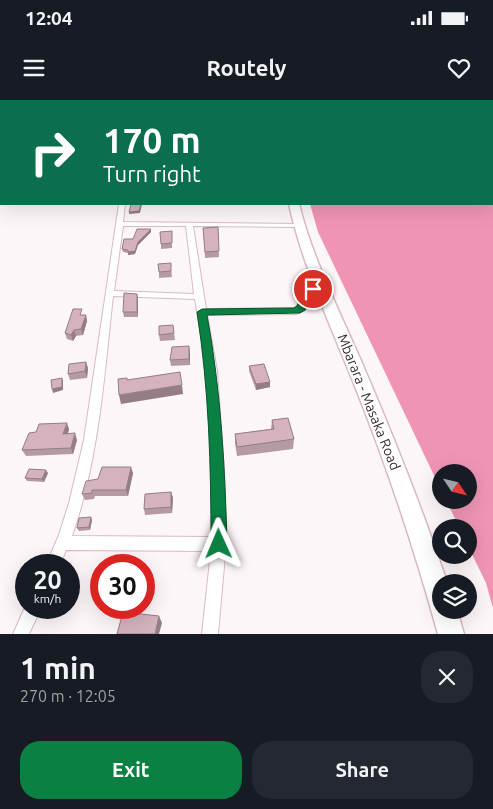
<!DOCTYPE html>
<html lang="en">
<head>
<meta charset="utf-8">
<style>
  body { margin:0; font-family:Ubuntu,sans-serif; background:#242831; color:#f1f3f6; height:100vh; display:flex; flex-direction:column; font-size:19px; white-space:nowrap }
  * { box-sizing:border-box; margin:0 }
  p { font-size:16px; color:#9ea1a6 }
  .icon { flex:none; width:28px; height:28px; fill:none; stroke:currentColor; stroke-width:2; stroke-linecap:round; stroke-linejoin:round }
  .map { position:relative; height:534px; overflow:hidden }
  .panel { display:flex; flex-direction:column; background:#171b24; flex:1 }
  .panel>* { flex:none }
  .banner { position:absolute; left:0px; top:0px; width:494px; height:105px; box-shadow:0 5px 20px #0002; background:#0b6e4f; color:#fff; overflow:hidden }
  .needle { width:32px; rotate:125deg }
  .buttons { position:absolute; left:432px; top:364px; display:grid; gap:10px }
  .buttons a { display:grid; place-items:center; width:45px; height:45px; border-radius:50%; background:#171b24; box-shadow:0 5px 20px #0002; font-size:25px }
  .speed { position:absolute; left:15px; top:454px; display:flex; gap:10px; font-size:25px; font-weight:700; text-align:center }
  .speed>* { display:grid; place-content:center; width:65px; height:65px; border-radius:50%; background:#171b24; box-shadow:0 5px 20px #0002; line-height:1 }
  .speed small { font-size:12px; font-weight:400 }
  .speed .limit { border:8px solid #d22; background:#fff; color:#111 }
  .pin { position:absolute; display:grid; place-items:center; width:42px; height:42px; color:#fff; margin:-21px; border:2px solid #fff; border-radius:50%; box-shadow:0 1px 5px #0007 }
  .me { position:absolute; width:55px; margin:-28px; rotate:359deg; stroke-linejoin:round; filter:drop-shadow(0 0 4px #0008) }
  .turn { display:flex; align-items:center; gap:18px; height:105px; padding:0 20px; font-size:22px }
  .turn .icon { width:65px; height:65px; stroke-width:2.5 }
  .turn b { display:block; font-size:35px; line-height:42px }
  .round { display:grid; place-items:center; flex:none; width:52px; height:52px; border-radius:20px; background:#242831 }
  .headline { display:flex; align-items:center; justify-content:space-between; height:85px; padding:0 20px }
  h1 { font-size:30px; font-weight:600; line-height:38px }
  .action { display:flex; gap:10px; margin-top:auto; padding:10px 20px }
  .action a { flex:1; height:58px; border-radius:20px; background:#0b8043; color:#fff; font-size:20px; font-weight:600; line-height:58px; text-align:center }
  .action a+a { background:#242831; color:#f1f3f6 }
  .status { display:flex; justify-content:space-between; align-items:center; height:35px; padding:0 25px; background:#171b24; direction:ltr }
  .status svg { height:14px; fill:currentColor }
  header { display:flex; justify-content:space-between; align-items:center; height:65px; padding:0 20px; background:#171b24; font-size:22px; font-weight:600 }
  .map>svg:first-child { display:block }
  .forest { fill:#f094b6 }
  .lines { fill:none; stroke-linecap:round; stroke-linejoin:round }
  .street-casing { stroke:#dab9c4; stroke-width:2 }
  .primary-casing { stroke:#dab9c4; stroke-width:3 }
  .street { fill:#fff; fill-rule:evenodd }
  .primary { fill:#fff; fill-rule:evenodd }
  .wall { fill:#b69aa3 }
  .shaded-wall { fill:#947d85 }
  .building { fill:#d4b3be; stroke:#947d85 }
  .route { fill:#0b8043; stroke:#07532c }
  .labels { text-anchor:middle; stroke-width:4; stroke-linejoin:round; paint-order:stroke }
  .street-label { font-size:14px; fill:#3a2e32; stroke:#fff }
</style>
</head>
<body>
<div class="status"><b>12:04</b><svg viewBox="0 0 49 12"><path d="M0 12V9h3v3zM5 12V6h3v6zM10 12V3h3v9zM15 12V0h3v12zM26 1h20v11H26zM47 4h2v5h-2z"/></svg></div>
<header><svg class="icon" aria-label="menu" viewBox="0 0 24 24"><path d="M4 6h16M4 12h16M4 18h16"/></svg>Routely<svg class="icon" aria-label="heart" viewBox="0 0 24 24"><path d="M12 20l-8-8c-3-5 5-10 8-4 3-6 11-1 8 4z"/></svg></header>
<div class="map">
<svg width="493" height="534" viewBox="0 0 493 534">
  <rect width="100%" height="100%" fill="#fdf6f8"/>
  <path class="forest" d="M493 44V508L486 483 469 448V428L459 427 446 400H469V372H441V390L318 132 310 104H492Z"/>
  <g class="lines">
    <defs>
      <g id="street">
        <path d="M476 0H493V2L475 1Z"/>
        <rect x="492" y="27" width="1" height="2"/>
        <rect x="0" y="32" width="1" height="2"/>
        <rect x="492" y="35" width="1" height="3"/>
        <path d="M0 48 1 49V51L0 52Z"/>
        <rect x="492" y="65" width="1" height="4"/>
        <path d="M119 104H125L123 122 300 124V126L298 127 193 126 206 209 294 208 298 206 306 189 323 184 327 186 313 193 305 210 296 214 207 215 217 271 224 371 226 444 218 534H202L211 451 66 450 60 465H46L59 435 69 403 84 340ZM123 126H186L194 194 114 191ZM113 196 195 199 207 271 212 371V437L72 436C99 359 104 277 113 196Z"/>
        <path d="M26 505V508H41L29 534H13Z"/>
      </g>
      <g id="primary">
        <rect x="295" y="0" width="6" height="1"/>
        <path d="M289 104H299C313 160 339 210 362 263 393 335 422 408 447 482H441V510H457L464 534H438C415 451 388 369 356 289 332 228 303 168 289 104Z"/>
      </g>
    </defs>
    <use href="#street" class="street-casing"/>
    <use href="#primary" class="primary-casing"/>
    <use href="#street" class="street"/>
    <use href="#primary" class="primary"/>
  </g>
  <g class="wall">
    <path d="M218 127 219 157 205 158 203 128Z"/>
    <path d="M151 129V132L138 145 135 154 128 155V153L123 152 122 149 133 139Z"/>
    <path d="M172 131V148L161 149V144Z"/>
    <path d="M171 169 172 177 159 178V172Z"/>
    <path d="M137 194 138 199V217H124L123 212Z"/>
    <path d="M84 215H86L87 221 83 235 76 236 73 241 67 239 65 233Z"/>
    <path d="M173 225 175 240 160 241 159 235Z"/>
    <path d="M190 252V265L171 266 170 260Z"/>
    <path d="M249 266 270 282V287L256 290 249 271Z"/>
    <path d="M88 268 87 278 70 280 68 274Z"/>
    <path d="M272 320 294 339 293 349 237 356 235 343V334L271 329Z"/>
    <path d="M69 329 68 334 77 340 73 354 26 356 22 350Z"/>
    <path d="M48 373 44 382 27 381 25 378Z"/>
    <path d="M133 373 128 396H95L94 399 85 400 82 394Z"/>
    <path d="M171 392 173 398 172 413 145 415 144 409Z"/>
    <path d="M92 420 90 430 79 431 77 428Z"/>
  </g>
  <g class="shaded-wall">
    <path d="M42 0H52L50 1H40Z"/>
    <path d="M141 104H142L140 113 129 114V112Z"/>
    <path d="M151 129V132L138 145 135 154 128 155V152Z"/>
    <path d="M137 194 138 199V217L137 212Z"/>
    <path d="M86 215 87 221 83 235 81 229Z"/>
    <path d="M74 230 76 236 73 241 71 235Z"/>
    <path d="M189 246 190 252V265L189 259Z"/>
    <path d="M86 262 88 268 87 278 85 271Z"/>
    <path d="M62 278 63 281V290L53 293 52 289Z"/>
    <path d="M270 282V287L256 290V284Z"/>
    <path d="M182 285 183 294 121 304 119 295Z"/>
    <path d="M67 323 69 329 66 340 63 334Z"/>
    <path d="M75 333 77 340 73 354 71 348Z"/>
    <path d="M131 367 133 373 128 396 126 390Z"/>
    <path d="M46 370 48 373 44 382 42 379Z"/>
    <path d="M171 392 173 398 172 413 171 407Z"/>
    <path d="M91 417 92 420 90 430 89 427Z"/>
    <path d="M159 516 162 523 159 534H155Z"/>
  </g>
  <g class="building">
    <path d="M0 0 7 1 8 0H42L40 1H1V19H0Z"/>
    <path d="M162 0H262L260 1H160Z"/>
    <path d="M131 104H141L139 111 129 112Z"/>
    <path d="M218 127 219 151 205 152 203 128Z"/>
    <path d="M137 129H151L138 142 135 151 128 152V150L122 149 124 139H133Z"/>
    <path d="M172 131V143L161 144 160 132Z"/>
    <path d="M171 163V171L159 172 158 164Z"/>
    <path d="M124 193 137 194V212H123Z"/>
    <path d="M73 209H82L80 215H86L81 229 74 230 71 235 65 233Z"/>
    <path d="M173 225 174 233 159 235V226Z"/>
    <path d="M189 246V259L170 260 172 247Z"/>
    <path d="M86 262 85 271 68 274 69 264Z"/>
    <path d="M264 264 270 282 256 284 249 266Z"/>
    <path d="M180 272 182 285 119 295 118 279 127 278V280Z"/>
    <path d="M62 278V287L52 289 51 280Z"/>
    <path d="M288 318 294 339 237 347 235 334 274 329 272 320Z"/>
    <path d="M67 323 63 334 75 333 71 348 22 350 29 333 36 332 39 324Z"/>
    <path d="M102 367H131L126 390H92V393L82 394 86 381 98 379Z"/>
    <path d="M29 369 46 370 42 379 25 378Z"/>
    <path d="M171 392V407L144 409 145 394Z"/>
    <path d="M91 417 89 427 77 428 79 418Z"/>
    <path d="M123 512 159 516 155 534H117Z"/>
  </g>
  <path class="route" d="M313 186 318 189 311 195 305 210 300 213 207 215C221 291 225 367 227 444L224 450 219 452 213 450 211 444C211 365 209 290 197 212L202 209 294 208 297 206 303 191Z"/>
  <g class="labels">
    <g class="street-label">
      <text transform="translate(369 302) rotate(68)" y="5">Mbarara - Masaka Road</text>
    </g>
  </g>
</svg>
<div class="buttons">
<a><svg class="needle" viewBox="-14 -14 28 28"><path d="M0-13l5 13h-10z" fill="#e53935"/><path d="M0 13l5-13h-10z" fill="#9ea1a6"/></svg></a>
<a><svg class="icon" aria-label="search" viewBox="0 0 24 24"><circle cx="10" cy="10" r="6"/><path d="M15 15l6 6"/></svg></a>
<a><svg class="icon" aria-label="layers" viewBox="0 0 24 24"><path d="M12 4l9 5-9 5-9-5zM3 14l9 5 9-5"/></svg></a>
</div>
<div class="speed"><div>20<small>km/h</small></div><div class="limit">30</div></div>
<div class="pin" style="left:313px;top:189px;background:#d93025"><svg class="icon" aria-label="arrive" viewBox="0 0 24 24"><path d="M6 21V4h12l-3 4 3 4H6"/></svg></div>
<svg class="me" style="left:219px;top:444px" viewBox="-20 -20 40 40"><path d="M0-17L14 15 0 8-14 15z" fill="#0b8043" stroke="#fff" stroke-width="4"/></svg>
<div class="banner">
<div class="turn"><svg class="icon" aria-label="right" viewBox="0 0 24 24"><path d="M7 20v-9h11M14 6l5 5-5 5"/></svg><div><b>170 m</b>Turn right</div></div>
</div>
</div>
<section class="panel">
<div class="headline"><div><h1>1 min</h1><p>270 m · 12:05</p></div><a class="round"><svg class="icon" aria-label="close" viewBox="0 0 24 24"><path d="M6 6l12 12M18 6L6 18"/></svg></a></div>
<div class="action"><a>Exit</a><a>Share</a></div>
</section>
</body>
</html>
